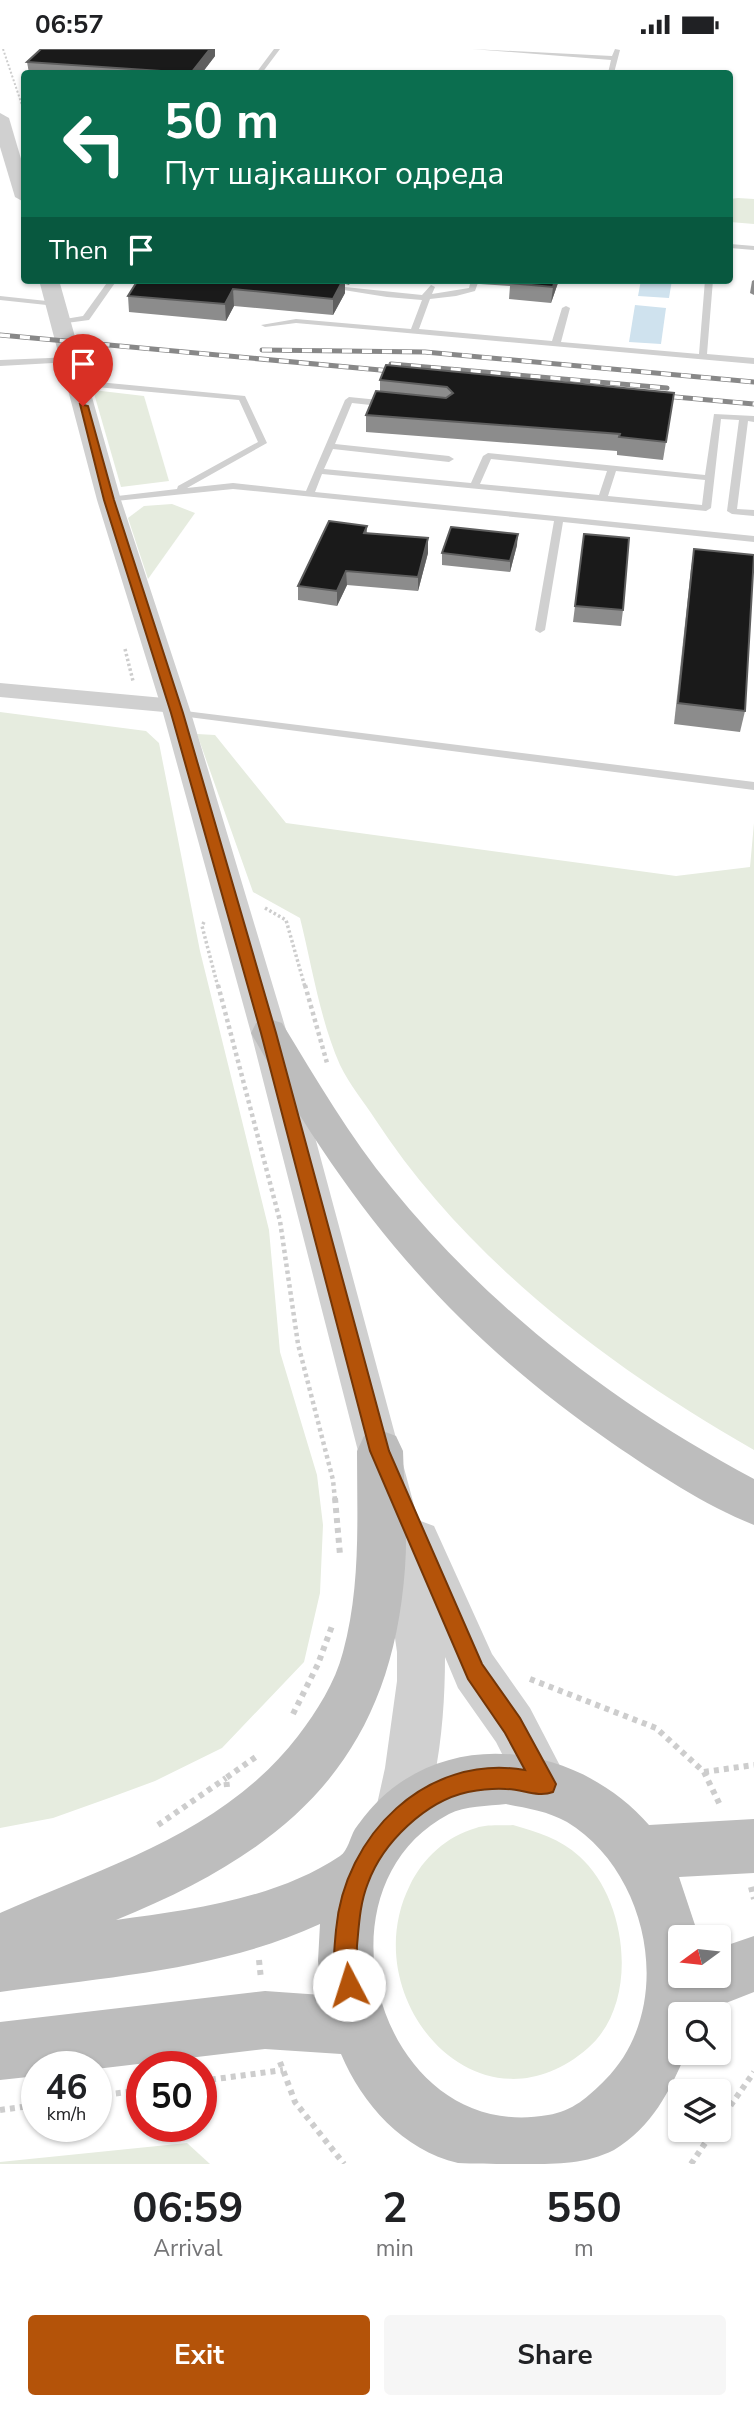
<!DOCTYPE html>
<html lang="en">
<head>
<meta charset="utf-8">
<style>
  body { margin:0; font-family:"Nunito Sans",sans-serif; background:#f6f6f6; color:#202124; height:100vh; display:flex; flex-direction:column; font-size:26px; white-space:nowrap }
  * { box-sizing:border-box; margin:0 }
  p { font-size:23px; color:#757577 }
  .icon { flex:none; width:38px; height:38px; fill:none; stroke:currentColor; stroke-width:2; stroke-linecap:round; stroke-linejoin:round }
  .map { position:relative; height:2115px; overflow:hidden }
  .sheet { display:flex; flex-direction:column; background:#fff; flex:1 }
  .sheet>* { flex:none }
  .guide { position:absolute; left:21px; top:21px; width:712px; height:214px; border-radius:7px; box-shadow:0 2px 5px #0004; background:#0b6e4f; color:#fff; overflow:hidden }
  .needle { width:46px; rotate:255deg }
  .tools { position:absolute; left:668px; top:1876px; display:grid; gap:14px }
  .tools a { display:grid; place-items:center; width:63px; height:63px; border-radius:7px; background:#fff; box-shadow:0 2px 5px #0004; font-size:35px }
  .speed { position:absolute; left:21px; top:2002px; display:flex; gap:14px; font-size:35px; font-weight:700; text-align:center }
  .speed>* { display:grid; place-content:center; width:91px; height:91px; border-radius:50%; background:#fff; box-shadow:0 2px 5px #0004; line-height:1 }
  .speed small { font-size:18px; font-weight:400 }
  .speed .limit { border:10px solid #d22; background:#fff; color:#111 }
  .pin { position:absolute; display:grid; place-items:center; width:60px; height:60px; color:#fff; margin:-72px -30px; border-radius:50% 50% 50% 0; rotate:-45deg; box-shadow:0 0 7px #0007 }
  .pin .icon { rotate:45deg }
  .me { position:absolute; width:77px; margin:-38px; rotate:355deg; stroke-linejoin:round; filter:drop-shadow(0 0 5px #0008) }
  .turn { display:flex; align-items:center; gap:24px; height:147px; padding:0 28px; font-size:32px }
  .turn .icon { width:91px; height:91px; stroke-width:2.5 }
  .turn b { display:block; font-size:49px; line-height:60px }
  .then { display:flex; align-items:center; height:66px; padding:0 28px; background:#0003; gap:14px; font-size:26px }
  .eta { display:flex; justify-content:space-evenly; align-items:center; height:119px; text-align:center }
  .eta b { font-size:42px; font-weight:700; line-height:49px }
  .action { display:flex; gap:14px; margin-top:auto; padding:14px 28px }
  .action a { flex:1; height:80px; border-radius:7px; background:#b45309; color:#fff; font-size:28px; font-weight:700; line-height:80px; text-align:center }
  .action a+a { background:#f6f6f6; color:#202124 }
  .status { display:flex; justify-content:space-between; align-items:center; height:49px; padding:0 35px; background:#fff; direction:ltr }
  .status svg { height:19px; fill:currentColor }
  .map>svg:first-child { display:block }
  .green { fill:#e6ecdf }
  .water { fill:#cfe2ee }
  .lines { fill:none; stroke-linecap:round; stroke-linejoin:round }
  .path-far3 { stroke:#cdcdcd; stroke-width:2; stroke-dasharray:2 2; stroke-linecap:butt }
  .path-far2 { stroke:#cdcdcd; stroke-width:3.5; stroke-dasharray:2.5 2.5; stroke-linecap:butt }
  .path-far1 { stroke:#cdcdcd; stroke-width:4.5; stroke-dasharray:3.5 3.5; stroke-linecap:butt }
  .path { stroke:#cdcdcd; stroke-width:6; stroke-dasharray:5 5; stroke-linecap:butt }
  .service { fill:#d0d0d0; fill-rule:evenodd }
  .minor { fill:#d0d0d0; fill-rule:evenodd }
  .tertiary { fill:#d0d0d0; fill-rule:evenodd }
  .secondary { fill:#bdbdbd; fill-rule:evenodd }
  .rail-casing { stroke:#888; stroke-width:5 }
  .rail { stroke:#fff; stroke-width:3.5; stroke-dasharray:10; stroke-linecap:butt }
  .wall { fill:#8c8c8c }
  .shaded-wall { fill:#5f5f5f }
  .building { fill:#1a1a1a; stroke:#5f5f5f; stroke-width:2 }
  .route { fill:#b45309; stroke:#753606; stroke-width:2 }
</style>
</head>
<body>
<div class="status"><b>06:57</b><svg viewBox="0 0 49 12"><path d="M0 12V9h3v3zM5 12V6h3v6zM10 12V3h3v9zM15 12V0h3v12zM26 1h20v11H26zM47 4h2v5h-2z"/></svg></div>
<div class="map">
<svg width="754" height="2115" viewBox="0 0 754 2115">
  <rect width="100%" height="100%" fill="#fff"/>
  <g class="green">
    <path d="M738 149 754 150V175L730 173V150Z"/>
    <path d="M93 341 144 347 169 432 121 438Z"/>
    <path d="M172 455 195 464 148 530 128 469 144 457Z"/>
    <path d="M0 663 146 682 159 694 200 902 269 1181 280 1303 317 1426 323 1476 320 1544 304 1613 222 1699 155 1732 109 1749 53 1769 0 1779Z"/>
    <path d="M197 685 215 686 286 774 676 827 750 818 754 774V1401C609 1318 467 1211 375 1070 364 1053 349 1035 340 1016 320 971 312 917 300 869L253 843Z"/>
    <path d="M513 1776C538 1783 560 1790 579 1807 628 1850 640 1954 588 1999 479 2094 353 1950 410 1836 423 1809 447 1787 476 1779 487 1775 502 1777 513 1776Z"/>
    <path d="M187 2094 210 2115H0V2113Z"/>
  </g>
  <g class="water">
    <path d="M641 231H672L669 249 638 247Z"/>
    <path d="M635 256 666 259 661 295 629 293Z"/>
  </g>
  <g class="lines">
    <path class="path-far3" d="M3 0 24 62"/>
    <g class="path-far2">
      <path d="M125 600 133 632"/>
      <path d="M265 859 286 871 305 938"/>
      <path d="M204 873 202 877 218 938"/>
    </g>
    <g class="path-far1">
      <path d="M218 936 280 1172 298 1295 333 1431 335 1451"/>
      <path d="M305 936 327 1014"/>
    </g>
    <g class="path">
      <path d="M335 1449 340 1506"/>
      <path d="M530 1630 656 1679 704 1723 721 1758"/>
      <path d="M293 1665 318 1615 332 1577"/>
      <path d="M704 1723 754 1716"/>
      <path d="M227 1738 226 1729 257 1707"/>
      <path d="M158 1776 226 1729"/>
      <path d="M751 1838 754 1850"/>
      <path d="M259 1911 261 1930"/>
      <path d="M280 2013 295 2053 344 2115"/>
      <path d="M201 2032 283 2021"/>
      <path d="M96 2047 142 2041"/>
      <path d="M0 2061 37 2056"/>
      <path d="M719 2073 754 2023"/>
      <path d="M691 2115 714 2081"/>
    </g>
    <g class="service">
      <path d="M274 0H280L262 24H256Z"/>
      <path d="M472 0 612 7 615 0 620 1 614 24H608L611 11Z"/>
      <path d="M730 195 754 197V201L730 199Z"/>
      <path d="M109 231H117L89 271 59 275V271L83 267Z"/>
      <path d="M471 231H479L475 242 456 247 430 250 419 280 552 292 562 259 566 257 570 259 561 293 699 305 705 231H713L707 305 754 309V315L296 274 265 278 261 276 296 270 411 280 422 251 387 248 331 239 335 237 422 246 431 236 435 238 432 245 469 239Z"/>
      <path d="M0 247 56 253 60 255 56 257 0 251Z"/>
      <path d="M74 308 75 310 71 313 0 317V311Z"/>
      <path d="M77 331 245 347 267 394 187 439 233 434 306 442 345 351 349 348 389 352 393 355 389 358 352 354 335 395 449 407 454 410 449 413 333 400 324 420 471 434 483 407 488 404 705 426 714 365 754 367V373L748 372 737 460 754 461V467L732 465 727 462 739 371 721 370 711 459 706 462 322 425 315 443 754 487V493L563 473 545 581 540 584 535 581 554 472 233 440 106 453 104 451 109 448 177 440 178 437 258 393 239 351 74 336V332ZM491 410 607 422 599 446 480 435ZM616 422 705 431 702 456 608 447Z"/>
      <path d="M177 661 754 733V741L173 666V662Z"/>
    </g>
    <path class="minor" d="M0 634 175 650 183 652 187 657 183 662 175 664 0 648Z"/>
    <g class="tertiary">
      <path d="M0 64 9 69 24 120V153L15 148 0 98Z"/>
      <path d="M39 231H59L121 451 191 664 287 984 418 1471 434 1477 492 1605 530 1659 570 1736 563 1754 545 1761 527 1754 496 1693 458 1639 445 1608C445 1666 439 1734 417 1787L399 1794 381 1787 374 1769 385 1719 397 1632V1603L387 1533 358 1402 251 984 163 664 97 451Z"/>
    </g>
    <g class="secondary">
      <path d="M269 970 282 974C316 1030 350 1088 391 1138 491 1261 615 1356 754 1430V1476C704 1456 656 1424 612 1394 447 1280 348 1157 251 984L256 974Z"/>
      <path d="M380 1381 396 1387 403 1402C404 1441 408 1480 405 1519 391 1713 286 1802 116 1871 190 1861 276 1850 340 1807 348 1802 350 1788 355 1780 362 1770 371 1759 379 1751 458 1675 582 1699 649 1776L754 1770V1824L679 1828 699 1888H681V1927H719V1899L754 1887V1943L698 1965H681V2004H686C670 2042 652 2078 614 2101 586 2115 559 2115 527 2115 506 2115 478 2115 458 2114 403 2101 362 2055 341 2005L265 2000 96 2020 37 2018V2027L0 2031V1973L265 1942 322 1946 318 1912 320 1875C221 1921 107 1928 0 1943V1864C108 1816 223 1784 298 1687 317 1662 335 1634 343 1603 361 1537 357 1470 357 1402L364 1387ZM506 1755C526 1759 548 1762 567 1773 650 1823 677 1959 605 2031 588 2048 573 2062 548 2066 381 2096 306 1840 449 1765 465 1757 488 1757 506 1755Z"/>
    </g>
    <defs>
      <g id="rail">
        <path d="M0 286 402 323"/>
        <path d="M262 301 425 303 754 333"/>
        <path d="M391 315 667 339"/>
        <path d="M653 346 754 355"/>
      </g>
    </defs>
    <use href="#rail" class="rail-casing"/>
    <use href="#rail" class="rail"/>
  </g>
  <g class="wall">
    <path d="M215 7 202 24H29L27 13Z"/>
    <path d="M138 231H352L349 236 345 235V244L333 266 234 257 226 272 129 263 128 247Z"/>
    <path d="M432 231H469L468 234Z"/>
    <path d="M480 231H559L551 254 509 250 510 237 480 235Z"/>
    <path d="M754 231V246L750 244 752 232Z"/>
    <path d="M380 331 674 344 663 411 617 406V402L366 383V366L380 342Z"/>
    <path d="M367 477V484L428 504 418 542 347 536 337 557 298 551V537Z"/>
    <path d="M584 485 623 561 621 577 573 573Z"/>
    <path d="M517 496 510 523 442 516V504Z"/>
    <path d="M694 500 745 662 740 683 674 675 691 520Z"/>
  </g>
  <g class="shaded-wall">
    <path d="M210 0H215V7L202 24H191Z"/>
    <path d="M343 231H345V244L333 266V250Z"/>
    <path d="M555 231H559L551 254 553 238Z"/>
    <path d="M233 240 234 257 226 272 225 255Z"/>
    <path d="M518 485 517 496 510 523V512Z"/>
    <path d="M428 489V504L418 542V528Z"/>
    <path d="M346 522 347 536 337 557V542Z"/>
  </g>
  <g class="building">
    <path d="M41 0H210L191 24 27 13Z"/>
    <path d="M138 231H343L333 250 233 240 225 255 128 247Z"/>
    <path d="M511 231H555L553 238 510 234Z"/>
    <path d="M386 316 674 344 666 393 619 388 620 385 366 366 376 342 446 349 453 344 447 338 380 331Z"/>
    <path d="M329 472 367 477 364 484 428 489 418 528 346 522 337 542 298 537Z"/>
    <path d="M451 478 518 485 510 512 442 504Z"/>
    <path d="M584 485 629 489 623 561 575 557Z"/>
    <path d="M694 500 754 506 745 662 678 654Z"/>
  </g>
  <path class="route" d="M80 355 88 357 114 451 183 664 276 984 389 1402 482 1615 520 1669 556 1735 553 1743C538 1749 522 1740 506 1740 494 1739 479 1741 468 1743 426 1752 383 1793 368 1834 360 1854 359 1875 357 1897 356 1912 362 1931 357 1944L349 1948 340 1944C331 1923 334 1904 336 1881 344 1787 426 1704 525 1721L505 1684 468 1630 370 1402 261 984 171 664 104 451Z"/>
</svg>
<div class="tools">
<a><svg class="needle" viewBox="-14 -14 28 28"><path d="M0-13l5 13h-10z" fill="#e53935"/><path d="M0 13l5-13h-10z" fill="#757577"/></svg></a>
<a><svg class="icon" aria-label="search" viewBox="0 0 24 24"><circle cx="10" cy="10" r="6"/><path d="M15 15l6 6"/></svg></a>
<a><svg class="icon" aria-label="layers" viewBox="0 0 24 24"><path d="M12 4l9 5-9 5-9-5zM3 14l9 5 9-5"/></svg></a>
</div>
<div class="speed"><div>46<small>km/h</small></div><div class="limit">50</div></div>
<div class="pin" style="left:83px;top:357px;background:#d93025"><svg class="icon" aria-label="arrive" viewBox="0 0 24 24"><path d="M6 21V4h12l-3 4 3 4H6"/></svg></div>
<svg class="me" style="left:349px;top:1936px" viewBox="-20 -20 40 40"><circle r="19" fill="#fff"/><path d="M0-13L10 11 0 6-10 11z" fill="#b45309"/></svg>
<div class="guide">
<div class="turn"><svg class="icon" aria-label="left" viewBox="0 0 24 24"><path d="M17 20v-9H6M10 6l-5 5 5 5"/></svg><div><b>50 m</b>Пут шајкашког одреда</div></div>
<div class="then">Then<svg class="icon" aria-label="arrive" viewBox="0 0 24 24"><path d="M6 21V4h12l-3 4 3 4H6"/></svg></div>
</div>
</div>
<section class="sheet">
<div class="eta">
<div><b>06:59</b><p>Arrival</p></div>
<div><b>2</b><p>min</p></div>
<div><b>550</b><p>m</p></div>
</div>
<div class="action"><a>Exit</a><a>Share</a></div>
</section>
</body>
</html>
